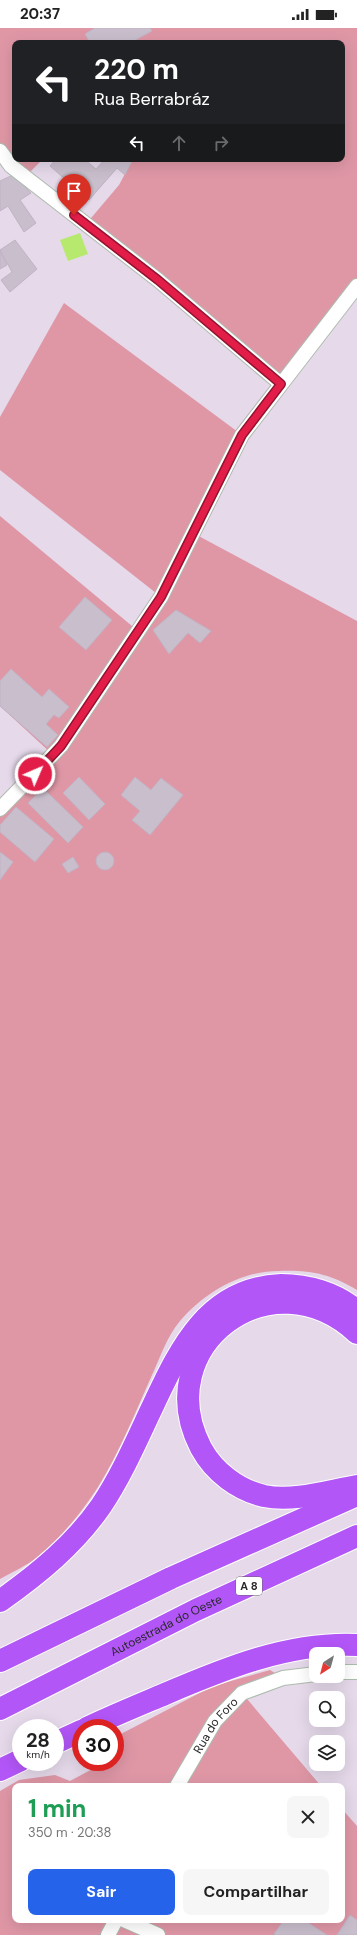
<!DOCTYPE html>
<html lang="pt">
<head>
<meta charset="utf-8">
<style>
  body { margin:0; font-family:"DM Sans",sans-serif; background:#f6f6f6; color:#222; height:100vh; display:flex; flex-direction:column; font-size:15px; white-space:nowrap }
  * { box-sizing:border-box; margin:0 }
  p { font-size:13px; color:#767676 }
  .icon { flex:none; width:22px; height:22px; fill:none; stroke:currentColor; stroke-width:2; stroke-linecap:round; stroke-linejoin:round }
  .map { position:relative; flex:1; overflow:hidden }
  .details { position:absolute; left:12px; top:1755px; width:333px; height:140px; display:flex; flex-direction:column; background:#fff; border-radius:8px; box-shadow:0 4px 16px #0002 }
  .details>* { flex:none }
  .banner { position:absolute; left:12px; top:12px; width:333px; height:122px; border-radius:8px; box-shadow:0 4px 16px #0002; background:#202124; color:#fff; overflow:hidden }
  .needle { width:26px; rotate:216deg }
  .controls { position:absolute; left:309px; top:1619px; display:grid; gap:8px }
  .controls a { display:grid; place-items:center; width:36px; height:36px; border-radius:8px; background:#fff; box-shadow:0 4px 16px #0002; font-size:20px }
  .speed { position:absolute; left:12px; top:1691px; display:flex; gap:8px; font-size:20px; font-weight:700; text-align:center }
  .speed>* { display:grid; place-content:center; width:52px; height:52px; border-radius:50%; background:#fff; box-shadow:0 4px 16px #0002; line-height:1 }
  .speed small { font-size:10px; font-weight:400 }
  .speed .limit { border:6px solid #d22; background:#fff; color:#111 }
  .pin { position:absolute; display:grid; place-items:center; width:34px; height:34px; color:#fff; margin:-41px -17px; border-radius:50% 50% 50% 0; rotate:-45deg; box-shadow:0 0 4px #0007 }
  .pin .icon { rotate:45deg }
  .me { position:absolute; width:44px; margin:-22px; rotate:45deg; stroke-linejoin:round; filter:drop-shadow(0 0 3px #0008) }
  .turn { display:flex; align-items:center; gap:14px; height:84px; padding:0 16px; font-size:18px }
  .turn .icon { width:52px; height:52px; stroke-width:2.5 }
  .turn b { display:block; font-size:28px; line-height:34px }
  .lanes { display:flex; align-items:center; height:38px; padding:0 16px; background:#0003; justify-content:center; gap:20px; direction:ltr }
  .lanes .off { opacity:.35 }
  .round { display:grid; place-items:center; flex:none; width:42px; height:42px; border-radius:8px; background:#f6f6f6 }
  .headline { display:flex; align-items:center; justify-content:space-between; height:68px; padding:0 16px }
  h1 { font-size:24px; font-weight:700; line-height:30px; color:#1e9e55 }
  .cta { display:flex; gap:8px; margin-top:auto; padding:8px 16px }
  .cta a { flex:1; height:46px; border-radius:8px; background:#2563eb; color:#fff; font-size:16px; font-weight:700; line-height:46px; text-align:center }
  .cta a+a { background:#f6f6f6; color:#222 }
  .status { display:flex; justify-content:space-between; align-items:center; height:28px; padding:0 20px; background:#fff; direction:ltr }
  .status svg { height:11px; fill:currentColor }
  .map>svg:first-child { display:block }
  .green { fill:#df97a6 }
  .water { fill:#b8e96f }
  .building { fill:#c9becc; stroke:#c1b3c5 }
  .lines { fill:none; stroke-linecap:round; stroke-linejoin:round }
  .street-casing { stroke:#aebbae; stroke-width:16 }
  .highway-casing { stroke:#fff; stroke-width:24 }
  .street { stroke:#fff; stroke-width:14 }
  .highway { stroke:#b356f8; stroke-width:22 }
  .route-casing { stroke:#92132f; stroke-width:10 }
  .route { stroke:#e11d48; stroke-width:7 }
  .labels { text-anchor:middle; stroke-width:3.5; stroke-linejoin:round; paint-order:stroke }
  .shield { fill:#fff; stroke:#686868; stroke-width:1 }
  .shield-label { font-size:11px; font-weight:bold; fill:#282828 }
  .street-label { font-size:12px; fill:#282828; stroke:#fff }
</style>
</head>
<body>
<div class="status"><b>20:37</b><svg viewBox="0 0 49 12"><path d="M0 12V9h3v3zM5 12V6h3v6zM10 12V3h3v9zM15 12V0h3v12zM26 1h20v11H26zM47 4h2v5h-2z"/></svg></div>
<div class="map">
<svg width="357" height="1907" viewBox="0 0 357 1907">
  <rect width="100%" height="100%" fill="#e5d9ea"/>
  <g class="green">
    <path d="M0 0H357V258L281 356 86 196 119 157 133 131H342V15H15V131H43L25 149 0 123Z"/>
    <path d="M64 275 242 407 193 505 357 593V1262C330 1246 311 1242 279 1243 241 1243 205 1264 180 1293 167 1308 160 1330 152 1347 135 1385 120 1423 98 1459 82 1484 60 1511 36 1530 26 1538 12 1544 0 1551V781L53 727 0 678V488L138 603 161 569 0 442V389Z"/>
    <path d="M270 1642 283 1650 242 1665 321 1758H15V1892H342V1781L357 1798V1907H0V1763L19 1752 55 1747 70 1753 98 1738 100 1734H115V1709L213 1658Z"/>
  </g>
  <path class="water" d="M80 205 88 226 68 233 60 212Z"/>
  <g class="building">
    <path d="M95 0H150L152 3 130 15H90L85 6Z"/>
    <path d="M56 131H84L96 141 105 131H133L125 147 117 140 89 172 50 138Z"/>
    <path d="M13 147 31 165 20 172 36 195 24 204 8 178 0 183V153Z"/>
    <path d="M15 212 37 241 10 264 1 252 12 244 0 222Z"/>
    <path d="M0 223 7 237 0 241Z"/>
    <path d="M85 569 112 592 86 622 59 599Z"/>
    <path d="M176 582 211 603 200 615 188 605 169 626 153 602Z"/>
    <path d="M11 641 42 669 49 661 69 679 59 690 54 687 46 696 58 707 47 719 0 678V653Z"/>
    <path d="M79 749 105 776 89 792 63 765Z"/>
    <path d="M135 749 151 762 161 750 183 767 150 807 132 792 140 783 121 767Z"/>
    <path d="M43 760 83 799 68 815 28 775Z"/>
    <path d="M16 779 54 811 35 834 0 804V797Z"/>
    <path d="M0 824 13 834 0 852Z"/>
    <circle cx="105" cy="833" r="9"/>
    <path d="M73 829 79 839 68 845 62 836Z"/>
    <path d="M350 1887 357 1892V1907H337Z"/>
    <path d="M284 1892H304L327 1907H276L274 1906Z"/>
  </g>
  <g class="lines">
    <defs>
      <g id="street">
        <path d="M0 123 11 138 158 252 281 356"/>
        <path d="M0 781 61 718 161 569 242 407 357 258"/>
        <path d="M338 1644H357"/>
        <path id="s1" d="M177 1758 215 1693 242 1665 283 1650 316 1646"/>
        <path d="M124 1892 158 1907"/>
        <path d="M108 1907 116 1892"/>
      </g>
      <g id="highway">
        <path d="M357 1305C271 1225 148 1318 201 1420 214 1444 238 1462 264 1468 294 1474 328 1463 357 1458"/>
        <path d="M0 1573C38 1546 74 1517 101 1478 121 1448 135 1416 150 1384 178 1325 205 1260 281 1257 308 1257 336 1265 357 1283"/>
        <path d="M0 1633 171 1550 357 1467"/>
        <path id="s2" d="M0 1681 196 1582 357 1508"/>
        <path d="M87 1700C112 1688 139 1677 165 1666 226 1640 289 1614 357 1617"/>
        <path d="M55 1715 81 1703"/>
        <path d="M0 1742 21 1732"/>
      </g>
    </defs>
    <use href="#street" class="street-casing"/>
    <use href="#highway" class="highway-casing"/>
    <use href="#street" class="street"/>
    <use href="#highway" class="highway"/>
  </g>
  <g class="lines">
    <defs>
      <path id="route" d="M35 746 61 718 161 569 242 407 281 356 158 252 74 187"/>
    </defs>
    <use href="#route" class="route-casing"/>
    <use href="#route" class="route"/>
  </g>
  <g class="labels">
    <rect class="shield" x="236" y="1549" width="26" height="18" rx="3"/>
    <g class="shield-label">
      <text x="249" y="1562">A 8</text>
    </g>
    <g class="street-label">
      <text dy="4" stroke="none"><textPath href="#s2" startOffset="186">Autoestrada do Oeste</textPath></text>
      <text dy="4" stroke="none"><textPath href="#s1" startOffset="72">Rua do Foro</textPath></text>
    </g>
  </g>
</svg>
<div class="controls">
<a><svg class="needle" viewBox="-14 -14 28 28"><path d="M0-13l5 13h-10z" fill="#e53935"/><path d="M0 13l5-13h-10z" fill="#767676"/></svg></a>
<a><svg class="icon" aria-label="search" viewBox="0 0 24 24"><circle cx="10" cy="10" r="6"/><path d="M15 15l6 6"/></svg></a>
<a><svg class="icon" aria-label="layers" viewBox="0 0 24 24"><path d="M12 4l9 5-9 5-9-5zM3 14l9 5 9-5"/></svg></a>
</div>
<div class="speed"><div>28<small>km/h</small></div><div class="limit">30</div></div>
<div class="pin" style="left:74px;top:187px;background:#d93025"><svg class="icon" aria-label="arrive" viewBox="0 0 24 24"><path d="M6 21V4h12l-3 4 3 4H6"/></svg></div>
<svg class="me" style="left:35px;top:746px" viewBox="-20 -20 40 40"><circle r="17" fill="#e11d48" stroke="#fff" stroke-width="3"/><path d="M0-11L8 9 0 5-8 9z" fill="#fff"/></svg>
<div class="banner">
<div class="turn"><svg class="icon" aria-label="left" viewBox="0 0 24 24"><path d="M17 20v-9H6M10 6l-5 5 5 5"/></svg><div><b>220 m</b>Rua Berrabráz</div></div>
<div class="lanes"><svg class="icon" aria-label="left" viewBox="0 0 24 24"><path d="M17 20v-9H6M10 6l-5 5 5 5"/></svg><svg class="icon off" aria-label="ahead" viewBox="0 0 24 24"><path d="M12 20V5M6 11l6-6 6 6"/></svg><svg class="icon off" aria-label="right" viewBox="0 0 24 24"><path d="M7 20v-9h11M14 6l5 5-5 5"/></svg></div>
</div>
<section class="details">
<div class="headline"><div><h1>1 min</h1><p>350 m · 20:38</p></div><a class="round"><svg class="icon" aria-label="close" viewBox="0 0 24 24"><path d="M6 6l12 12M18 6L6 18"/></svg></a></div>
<div class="cta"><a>Sair</a><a>Compartilhar</a></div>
</section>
</div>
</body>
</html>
